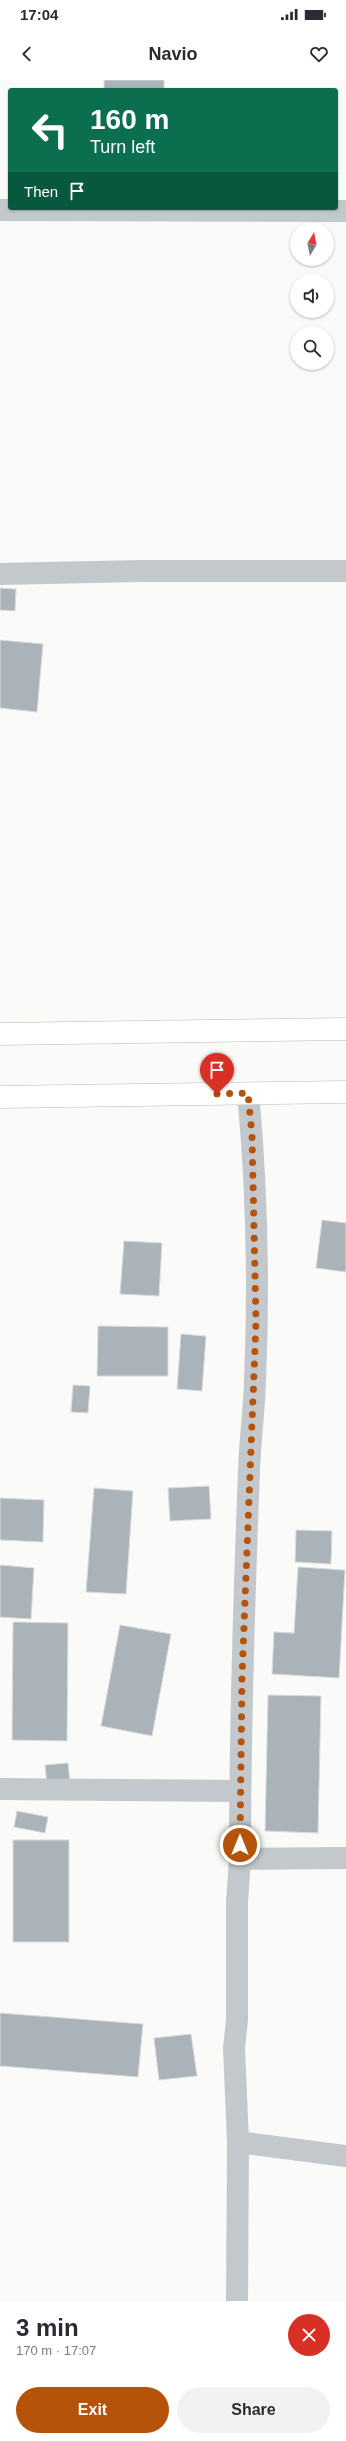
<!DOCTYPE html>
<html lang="en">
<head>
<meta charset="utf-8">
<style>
  body { margin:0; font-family:Arial,sans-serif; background:#f2f2f3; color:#2b2b33; height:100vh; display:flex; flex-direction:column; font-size:15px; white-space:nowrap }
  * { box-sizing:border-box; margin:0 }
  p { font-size:13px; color:#7c7c81 }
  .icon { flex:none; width:22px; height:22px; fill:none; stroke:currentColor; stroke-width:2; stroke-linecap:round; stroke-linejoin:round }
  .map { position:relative; height:2221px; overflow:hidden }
  .drawer { display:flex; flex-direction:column; background:#fff; flex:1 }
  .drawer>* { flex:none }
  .top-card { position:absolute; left:8px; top:8px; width:330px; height:122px; border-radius:4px; box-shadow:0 1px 3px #0004; background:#0b6e4f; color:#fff; overflow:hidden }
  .needle { width:26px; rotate:10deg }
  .tools { position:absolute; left:290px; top:142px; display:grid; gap:8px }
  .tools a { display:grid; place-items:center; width:44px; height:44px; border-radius:50%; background:#fff; box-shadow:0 1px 3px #0004; font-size:20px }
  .pin { position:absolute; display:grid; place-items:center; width:34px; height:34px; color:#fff; margin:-41px -17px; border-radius:50% 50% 50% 0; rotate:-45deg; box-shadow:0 0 4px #0007 }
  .pin .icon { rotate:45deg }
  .me { position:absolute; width:44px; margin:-22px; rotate:0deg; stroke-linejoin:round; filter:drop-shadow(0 0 3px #0008) }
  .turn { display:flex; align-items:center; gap:14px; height:84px; padding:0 16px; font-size:18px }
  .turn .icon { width:52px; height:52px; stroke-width:2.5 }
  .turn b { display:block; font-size:28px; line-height:34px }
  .then { display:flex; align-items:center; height:38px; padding:0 16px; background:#0003; gap:8px; font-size:15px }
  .round { display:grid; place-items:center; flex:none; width:42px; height:42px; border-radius:21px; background:#f2f2f3 }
  .summary { display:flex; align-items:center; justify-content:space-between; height:68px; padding:0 16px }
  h1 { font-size:24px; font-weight:600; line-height:30px }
  .cta { display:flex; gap:8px; margin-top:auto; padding:8px 16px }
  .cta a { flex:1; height:46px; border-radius:24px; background:#b45309; color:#fff; font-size:16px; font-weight:600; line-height:46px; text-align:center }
  .cta a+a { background:#f2f2f3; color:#2b2b33 }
  .status { display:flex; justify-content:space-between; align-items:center; height:28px; padding:0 20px; background:#fff; direction:ltr }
  .status svg { height:11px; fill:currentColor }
  header { display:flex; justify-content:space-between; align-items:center; height:52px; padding:0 16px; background:#fff; font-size:18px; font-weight:600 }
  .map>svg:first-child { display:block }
  .building { fill:#aab3b9; stroke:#dcdcda }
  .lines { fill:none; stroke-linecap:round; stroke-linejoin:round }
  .major-casing { stroke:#b5babe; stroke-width:23 }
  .minor { stroke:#c3c8cc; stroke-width:22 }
  .major { stroke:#fff; stroke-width:22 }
  .route { stroke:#b45309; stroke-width:7; stroke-dasharray:0 12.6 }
</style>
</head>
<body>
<div class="status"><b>17:04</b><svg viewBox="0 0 49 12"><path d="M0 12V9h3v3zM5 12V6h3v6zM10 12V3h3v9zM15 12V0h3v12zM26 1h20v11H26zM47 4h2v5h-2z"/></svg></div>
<header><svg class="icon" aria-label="back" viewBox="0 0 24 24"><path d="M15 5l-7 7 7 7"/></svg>Navio<svg class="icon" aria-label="heart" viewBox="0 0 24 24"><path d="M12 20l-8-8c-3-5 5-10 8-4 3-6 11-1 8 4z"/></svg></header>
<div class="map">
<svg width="346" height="2221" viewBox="0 0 346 2221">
  <rect width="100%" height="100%" fill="#fafaf8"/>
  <g class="building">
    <rect x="104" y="0" width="60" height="10"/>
    <path d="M0 508 16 509 15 531 0 530Z"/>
    <path d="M0 560 43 564 37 632 0 628Z"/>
    <path d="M322 1140 346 1143V1192L316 1188Z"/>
    <path d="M124 1161 162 1163 159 1216 120 1214Z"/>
    <path d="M98 1246 168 1247V1296H97Z"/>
    <path d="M181 1254 206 1256 202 1311 177 1309Z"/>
    <path d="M73 1305 90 1306 88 1333 71 1332Z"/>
    <path d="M209 1406 211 1439 170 1441 168 1408Z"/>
    <path d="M94 1408 133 1411 126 1514 86 1512Z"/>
    <path d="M0 1418 44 1420 43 1462 0 1460Z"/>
    <path d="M296 1450 332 1451 331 1484 295 1482Z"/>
    <path d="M0 1485 34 1488 31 1539 0 1537Z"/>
    <path d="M298 1487 345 1490 339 1598 272 1594 274 1552 294 1553Z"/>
    <path d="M13 1542 68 1543 67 1661 12 1660Z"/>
    <path d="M120 1545 171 1554 152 1656 101 1646Z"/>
    <path d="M268 1615 321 1616 318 1753 265 1751Z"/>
    <path d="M68 1683 70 1703 47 1705 45 1685Z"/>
    <path d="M17 1731 48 1737 45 1753 14 1747Z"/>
    <rect x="13" y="1760" width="56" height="102"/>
    <path d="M0 1933 143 1944 138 1997 0 1986Z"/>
    <path d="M191 1954 197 1996 159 2000 154 1958Z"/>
  </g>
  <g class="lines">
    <defs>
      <g id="major">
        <path d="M0 954 346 949"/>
        <path d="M0 1017 346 1012"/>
      </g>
    </defs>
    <use href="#major" class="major-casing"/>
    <g class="minor">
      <path d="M0 130 346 131"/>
      <path d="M0 494 140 491H346"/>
      <path d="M0 1709 240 1711"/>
      <path d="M240 1779 346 1778"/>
      <path d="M238 2062 346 2076"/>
      <path d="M237 2221 238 2062 234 1968 237 1940V1822L240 1779C240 1649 244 1520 249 1390 250 1361 254 1331 255 1302 259 1206 257 1108 248 1013"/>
    </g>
    <use href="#major" class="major"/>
  </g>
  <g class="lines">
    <path class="route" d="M217 1014 248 1013 252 1055 256 1242 242 1597 240 1765"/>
  </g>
</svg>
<div class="tools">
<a><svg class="needle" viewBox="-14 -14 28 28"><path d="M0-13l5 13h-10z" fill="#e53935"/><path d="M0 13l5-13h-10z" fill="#7c7c81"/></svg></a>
<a><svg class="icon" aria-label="sound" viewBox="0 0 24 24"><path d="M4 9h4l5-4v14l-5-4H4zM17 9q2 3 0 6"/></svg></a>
<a><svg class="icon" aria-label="search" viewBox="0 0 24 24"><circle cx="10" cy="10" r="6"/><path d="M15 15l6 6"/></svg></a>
</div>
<div class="pin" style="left:217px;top:1014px;background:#d93025"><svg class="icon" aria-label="arrive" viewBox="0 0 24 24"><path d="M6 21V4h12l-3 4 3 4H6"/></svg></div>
<svg class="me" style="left:240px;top:1765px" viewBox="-20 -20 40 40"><circle r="17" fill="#b45309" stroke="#fff" stroke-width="3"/><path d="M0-11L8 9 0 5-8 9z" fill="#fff"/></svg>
<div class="top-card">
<div class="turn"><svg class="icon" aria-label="left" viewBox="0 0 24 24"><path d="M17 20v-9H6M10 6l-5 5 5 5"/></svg><div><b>160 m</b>Turn left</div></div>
<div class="then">Then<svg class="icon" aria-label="arrive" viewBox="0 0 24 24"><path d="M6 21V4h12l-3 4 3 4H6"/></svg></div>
</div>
</div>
<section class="drawer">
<div class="summary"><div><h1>3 min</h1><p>170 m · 17:07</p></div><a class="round" style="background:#d93025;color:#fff"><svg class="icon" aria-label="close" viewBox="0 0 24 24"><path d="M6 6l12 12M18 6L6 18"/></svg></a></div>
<div class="cta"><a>Exit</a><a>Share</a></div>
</section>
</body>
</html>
